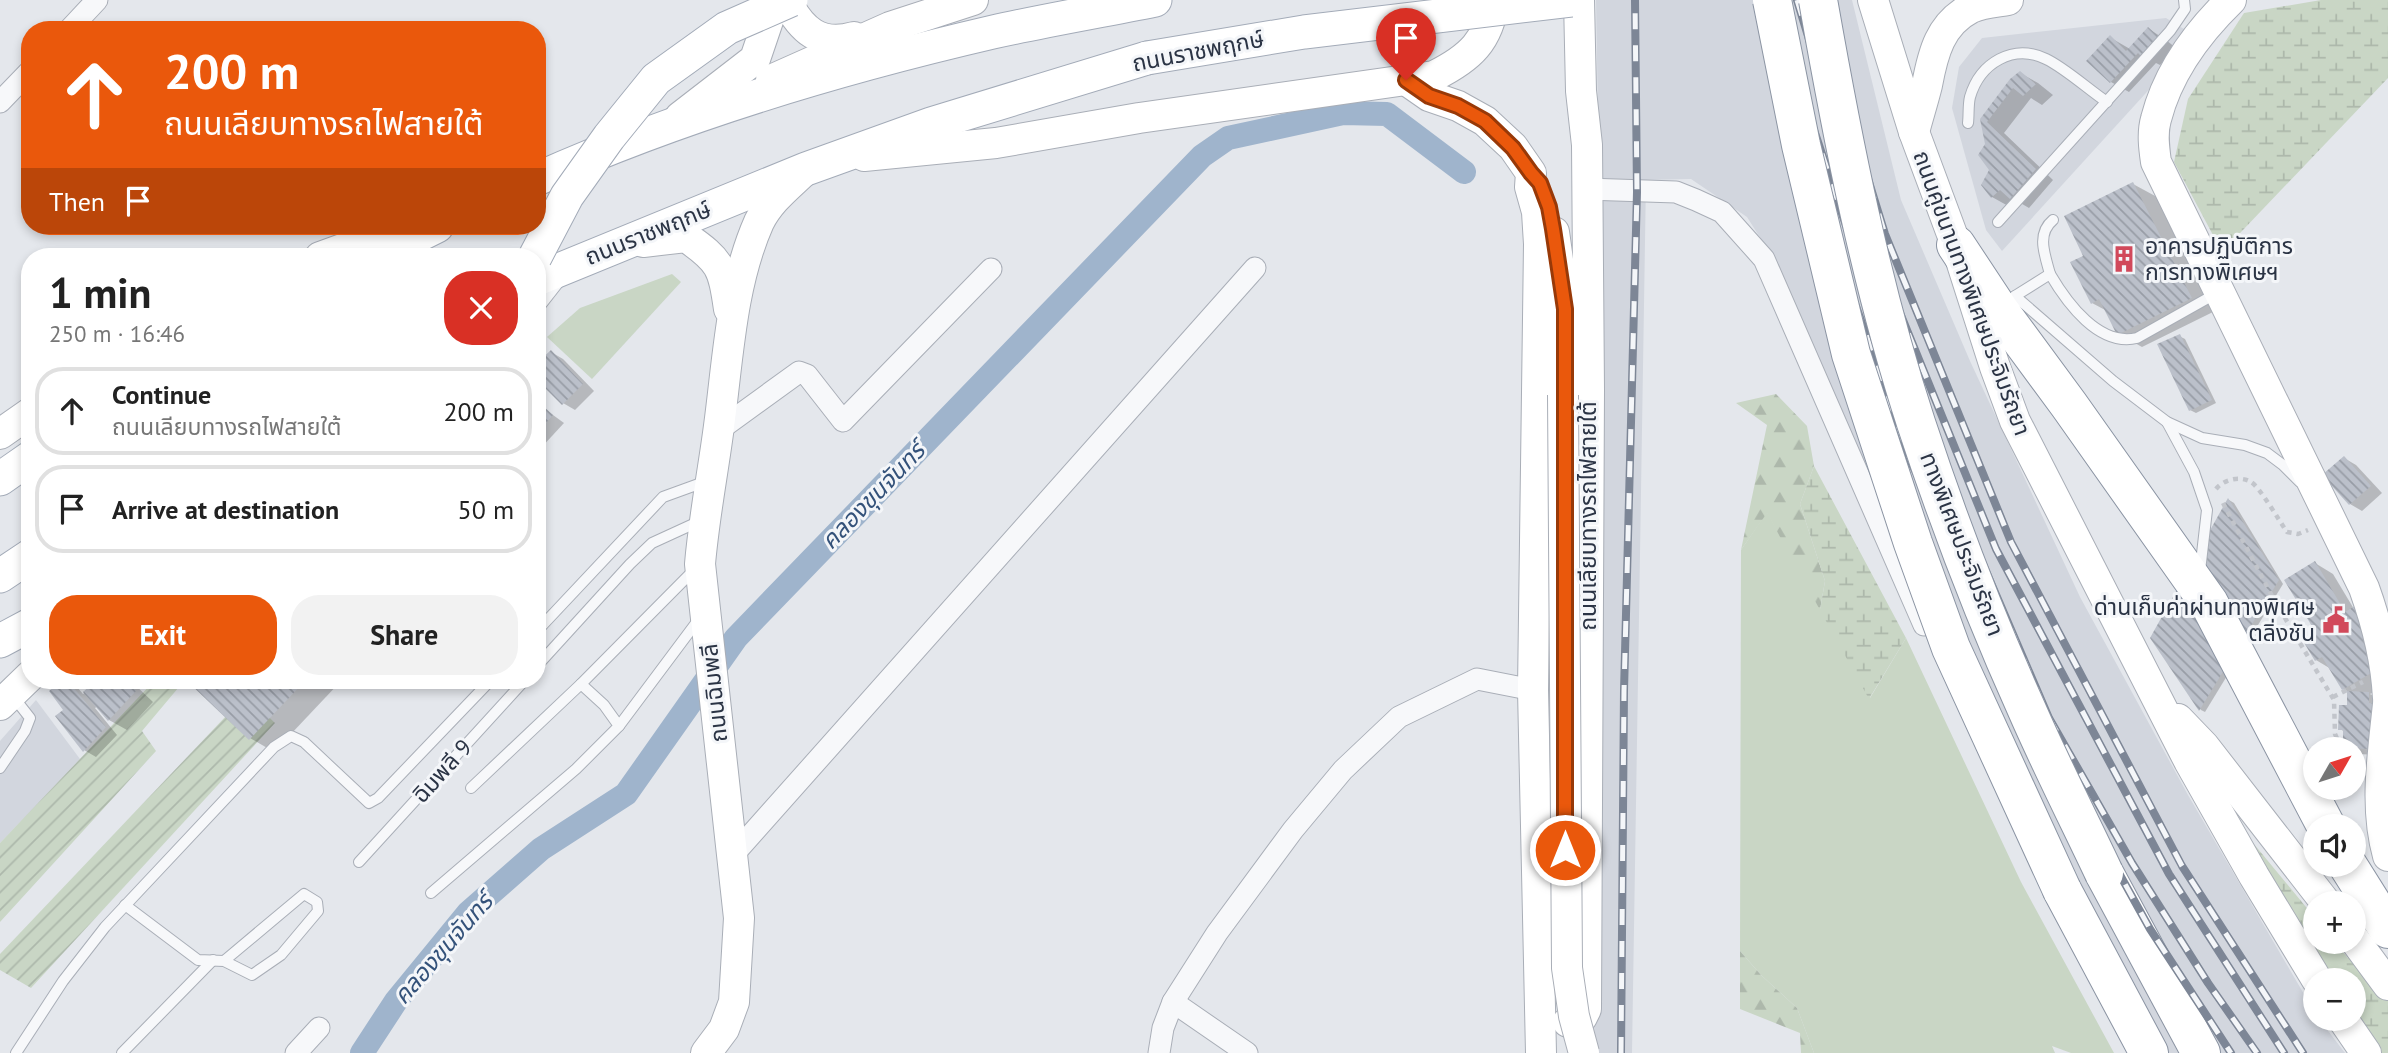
<!DOCTYPE html>
<html lang="en">
<head>
<meta charset="utf-8">
<style>
  body { margin:0; font-family:"PT Sans","Noto Sans Thai",sans-serif; background:#f2f2f2; color:#222; height:100vh; display:flex; flex-direction:column; font-size:26px; white-space:nowrap }
  * { box-sizing:border-box; margin:0 }
  p { font-size:23px; color:#767676 }
  .icon { flex:none; width:38px; height:38px; fill:none; stroke:currentColor; stroke-width:2; stroke-linecap:round; stroke-linejoin:round }
  .map { position:relative; flex:1; overflow:hidden }
  .panel { position:absolute; left:21px; top:248px; width:525px; height:441px; display:flex; flex-direction:column; background:#fff; border-radius:28px; box-shadow:0 4px 10px #0003 }
  .panel>* { flex:none }
  .hud { position:absolute; left:21px; top:21px; width:525px; height:214px; border-radius:28px; box-shadow:0 4px 10px #0003; background:#ea580c; color:#fff; overflow:hidden }
  .needle { width:46px; rotate:51deg }
  .fabs { position:absolute; left:2303px; top:737px; display:grid; gap:14px }
  .fabs a { display:grid; place-items:center; width:63px; height:63px; border-radius:50%; background:#fff; box-shadow:0 4px 10px #0003; font-size:35px }
  .pin { position:absolute; display:grid; place-items:center; width:60px; height:60px; color:#fff; margin:-72px -30px; border-radius:50% 50% 50% 0; rotate:-45deg; box-shadow:0 0 7px #0007 }
  .pin .icon { rotate:45deg }
  .me { position:absolute; width:77px; margin:-38px; rotate:0deg; stroke-linejoin:round; filter:drop-shadow(0 0 5px #0008) }
  .turn { display:flex; align-items:center; gap:24px; height:147px; padding:0 28px; font-size:32px }
  .turn .icon { width:91px; height:91px; stroke-width:2.5 }
  .turn b { display:block; font-size:49px; line-height:60px }
  .then { display:flex; align-items:center; height:66px; padding:0 28px; background:#0003; gap:14px; font-size:26px }
  .round { display:grid; place-items:center; flex:none; width:74px; height:74px; border-radius:28px; background:#f2f2f2 }
  .overview { display:flex; align-items:center; justify-content:space-between; height:119px; padding:0 28px }
  h1 { font-size:42px; font-weight:700; line-height:52px }
  .primary-button { display:flex; gap:14px; margin-top:auto; padding:14px 28px }
  .primary-button a { flex:1; height:80px; border-radius:28px; background:#ea580c; color:#fff; font-size:28px; font-weight:700; line-height:80px; text-align:center }
  .primary-button a+a { background:#f2f2f2; color:#222 }
  ul { padding:0; list-style:none }
  li { display:flex; align-items:center; gap:21px; height:88px; margin:0 14px 10px; padding:0 14px; border:4px solid #e0e0e0; border-radius:28px }
  li div { flex:1 }
  li b { display:block; font-size:26px }
  li em { font-style:normal }
  .map>svg:first-child { display:block }
  .built { fill:#d2d6de }
  .grass { fill:#c9d6c5 }
  .forest { fill:url(#forest-firs) }
  .wetland { fill:url(#wetland-marsh) }
  .garden { fill:url(#garden-furrows) }
  .shadow { fill:#0003 }
  .lines { fill:none; stroke-linecap:round; stroke-linejoin:round }
  .canal { stroke:#9fb4cc; stroke-width:24 }
  .building { fill:url(#building-back-hatch) }
  .lane-casing { stroke:#a9aeb7; stroke-width:12 }
  .street-casing { stroke:#a9aeb7; stroke-width:23 }
  .secondary-casing { stroke:#a9aeb7; stroke-width:32 }
  .primary-casing { stroke:#a3abb8; stroke-width:35 }
  .highway-casing { stroke:#8b94a3; stroke-width:40 }
  .path { stroke:#c2c5cb; stroke-width:4.5; stroke-dasharray:5 5; stroke-linecap:butt }
  .lane { stroke:#f7f8fa; stroke-width:10 }
  .street { stroke:#f7f8fa; stroke-width:21 }
  .secondary { stroke:#fff; stroke-width:30 }
  .primary { stroke:#fff; stroke-width:33 }
  .highway { stroke:#fff; stroke-width:38 }
  .rail-casing { stroke:#7d8696; stroke-width:8 }
  .rail { stroke:#f4f6f9; stroke-width:5; stroke-dasharray:16; stroke-linecap:butt }
  .secondary-bridge-casing { stroke:#a9aeb7; stroke-width:32; stroke-linecap:butt }
  .primary-bridge-casing { stroke:#a3abb8; stroke-width:35; stroke-linecap:butt }
  .highway-bridge-casing { stroke:#8b94a3; stroke-width:40; stroke-linecap:butt }
  .secondary-bridge { stroke:#fff; stroke-width:30 }
  .primary-bridge { stroke:#fff; stroke-width:33 }
  .highway-bridge { stroke:#fff; stroke-width:38 }
  .route-casing { stroke:#983908; stroke-width:18 }
  .route { stroke:#ea580c; stroke-width:12 }
  .labels { text-anchor:middle; stroke-width:6; stroke-linejoin:round; paint-order:stroke }
  .street-label { font-size:23px; fill:#2b3445; stroke:#f4f6f9 }
  .poi-label { font-size:23px; fill:#2b3445; stroke:#f4f6f9; text-anchor:start }
  .water-label { font-size:24px; font-style:italic; fill:#34527a; stroke:#f4f6f9 }
</style>
</head>
<body>
<div class="map">
<svg width="2388" height="1053" viewBox="0 0 2388 1053">
  <defs>
    <pattern id="forest-firs" width="22" height="20" patternUnits="userSpaceOnUse" patternTransform="scale(1.75)"><rect width="22" height="20" fill="#c9d6c5"/><path d="M5 1l3.5 6h-7zM16 11l3.5 6h-7z" fill="#adb8ab"/></pattern>
    <pattern id="wetland-marsh" width="20" height="14" patternUnits="userSpaceOnUse" patternTransform="scale(1.75)"><rect width="20" height="14" fill="#c9d6c5"/><path d="M1 5h8M5 5V1M11 12h8M15 12V8" fill="none" stroke="#adb8ab"/></pattern>
    <pattern id="garden-furrows" width="10" height="10" patternUnits="userSpaceOnUse" patternTransform="scale(1.75)"><rect width="10" height="10" fill="#c9d6c5"/><path d="M-1 1l2-2M0 10L10 0M9 11l2-2" fill="none" stroke="#adb8ab"/></pattern>
    <pattern id="building-back-hatch" width="6" height="6" patternUnits="userSpaceOnUse" patternTransform="scale(1.75)"><rect width="6" height="6" fill="#bbc0ca"/><path d="M-1 5l2 2M0 0l6 6M5-1l2 2" fill="none" stroke="#989da6"/></pattern>
  </defs>
  <rect width="100%" height="100%" fill="#e4e7ec"/>
  <g class="built">
    <path d="M1596 0H1852L1901 200 1970 361 2080 597 2188 795 2315 1013V1018L2319 1019 2345 1053H2168L2042 863 1775 261 1747 217 1691 179 1646 180 1632 1053H1594L1599 175Z"/>
    <path d="M2166 18 2189 32 2166 71 2002 251 1986 230 1952 108 1959 67 1982 38Z"/>
    <path d="M36 700 80 759 0 843V741Z"/>
  </g>
  <g class="grass">
    <path d="M672 274 681 282 592 379 547 337 580 308Z"/>
    <path d="M1767 512 1870 698 1906 638 2021 882 2114 1053H2071L2052 1046 2055 1053H1814L1797 1008 1761 975 1740 951 1741 550Z"/>
  </g>
  <g class="forest">
    <path d="M1776 394 1807 426 1814 466 1800 504 1825 581 1820 610 1767 513 1741 550 1767 425 1736 403Z"/>
    <path d="M1740 951 1761 975 1797 1008 1814 1053H1801L1800 1033 1740 1009Z"/>
  </g>
  <g class="wetland">
    <path d="M2321 0H2388V78L2222 252 2174 162 2188 99 2244 13Z"/>
    <path d="M1814 466 1906 638 1869 699 1820 610 1825 581 1800 504Z"/>
    <path d="M2244 832 2315 918V942H2335L2348 958 2369 940 2388 966V1053H2382L2354 1012V980H2333L2277 892Z"/>
  </g>
  <g class="garden">
    <path d="M154 681H184L142 731 156 751 0 922V843Z"/>
    <path d="M246 695 275 723 31 988 0 970V954Z"/>
  </g>
  <g class="shadow">
    <path d="M2149 29 2166 40 2176 48 2160 65 2156 63 2129 92 2111 82V38L2130 49Z"/>
    <path d="M2020 73 2038 83 2053 95 2042 105 2031 98 2004 133 2053 180 2029 208 2017 201 2010 207 1992 197 1983 185 1991 170 1982 119Z"/>
    <path d="M2133 184 2157 197 2215 311 2142 347 2119 334 2107 311 2092 303 2086 256Z"/>
    <path d="M2179 336 2185 339 2216 403 2196 413 2190 410Z"/>
    <path d="M551 352 563 359 594 391 575 410 563 403Z"/>
    <path d="M542 407 564 423 540 449 537 448V413Z"/>
    <path d="M2344 458 2356 465 2382 493 2362 511 2350 504 2325 476Z"/>
    <path d="M2229 500 2234 503 2283 584 2205 712 2201 710 2152 638Z"/>
    <path d="M2315 563 2333 574 2354 609 2388 684 2370 694 2380 700 2381 755 2356 754 2354 749 2345 747V732L2340 729 2348 707 2349 692 2343 689 2331 669 2316 660Z"/>
    <path d="M65 681 77 687 83 694 94 684 91 681H131L153 702 127 730 109 720 98 706 95 708 117 735 96 757 84 750 65 710 52 691Z"/>
    <path d="M190 681H341L274 752 250 738Z"/>
  </g>
  <g class="lines">
    <path class="canal" d="M362 1053 396 1001 468 913 541 849 626 794 736 638 1202 156 1228 138 1343 113 1387 114 1464 172"/>
  </g>
  <g class="building">
    <path d="M2148 27 2159 37 2141 56 2138 53 2110 83 2086 61 2110 35 2126 51Z"/>
    <path d="M2020 71 2036 84 2023 96 2013 88 1987 122 2036 169 2010 199 2000 190 1991 198 1981 185 1989 170 1978 155 1985 144 1980 119 2010 79Z"/>
    <path d="M2133 182 2192 298 2117 335 2099 299 2091 304 2070 262 2083 256 2064 216Z"/>
    <path d="M2180 334 2212 400 2189 411 2157 344Z"/>
    <path d="M551 350 583 384 562 405 537 380V363Z"/>
    <path d="M542 405 553 415 537 433V410Z"/>
    <path d="M2344 456 2371 486 2349 505 2322 475Z"/>
    <path d="M2228 498 2279 580 2199 711 2150 638Z"/>
    <path d="M2315 561 2345 612 2355 606 2375 640 2364 646 2378 669 2342 690 2322 657 2315 661 2300 636 2313 628 2284 580Z"/>
    <path d="M62 681H68L106 727 83 752 55 716 63 710 49 691Z"/>
    <path d="M89 681H126L136 691 108 721 83 692 92 684Z"/>
    <path d="M187 681H305L249 740Z"/>
    <path d="M2347 691 2369 692V703L2377 704 2370 749 2343 748V730H2338L2339 705H2347Z"/>
  </g>
  <g class="lines">
    <defs>
      <g id="lane">
        <path d="M1968 123C1969 115 1968 105 1970 97 1980 63 2013 43 2046 59 2065 68 2089 90 2107 102"/>
        <path d="M1998 222 2170 31 2185 9 2184 0"/>
        <path d="M2050 274C2045 255 2036 234 2053 220"/>
        <path d="M2015 296 2050 274C2067 303 2099 347 2137 338L2217 293"/>
        <path d="M2004 306 2015 296 2113 381 2167 422 2202 438 2245 445 2267 453 2283 465 2300 482"/>
        <path d="M2167 422 2194 472 2207 510 2200 571"/>
        <path d="M537 631 663 497 707 481"/>
        <path d="M537 666 630 564 652 543 700 521"/>
        <path d="M619 726 699 619"/>
        <path d="M0 768 25 731 30 718 12 695"/>
        <path d="M471 788 581 684 696 568"/>
        <path d="M359 862 524 681"/>
        <path d="M431 893 576 769 619 726 604 705 581 684"/>
        <path d="M125 905 198 960 224 961 304 894 317 902 318 911 281 955 252 975 224 961"/>
        <path d="M16 1053 63 981 105 927 274 747 291 736 304 742 369 803 378 798 490 681"/>
        <path d="M122 1053 213 960"/>
      </g>
      <g id="street">
        <path d="M69 30 97 0"/>
        <path d="M0 102 30 71"/>
        <path d="M1586 189 1676 192 1696 200 1722 212 1764 259 1924 625"/>
        <path d="M537 301 559 273"/>
        <path d="M719 430 799 372 807 375 843 421 991 269"/>
        <path d="M733 855 1255 268"/>
        <path d="M1173 1002 1247 1053"/>
        <path d="M296 1053 319 1028"/>
        <path d="M1159 1053 1163 1028 1173 1002 1217 933 1293 830 1343 770 1399 717 1477 679 1533 690"/>
      </g>
      <g id="secondary">
        <path d="M786 0C801 30 820 47 854 37"/>
        <path d="M1873 0 1914 132 1956 245 1995 367 2015 421 2189 761 2254 876 2317 980"/>
        <path d="M2231 0C2197 33 2168 72 2156 119 2152 133 2154 148 2156 162L2364 588C2377 624 2386 659 2388 698"/>
        <path d="M771 80 890 27 973 0"/>
        <path d="M1406 80 1429 96 1458 106 1485 121 1513 147 1531 173 1530 187 1537 212 1539 244 1533 690 1541 1053"/>
        <path d="M680 117 755 59 775 0"/>
        <path d="M1914 132C1918 117 1923 101 1927 85 1933 53 1940 24 1971 8 1982 3 1997 2 2008 0"/>
        <path d="M864 156 996 143 1139 118 1434 76C1470 58 1489 41 1494 0"/>
        <path d="M1554 232 1565 309 1563 395"/>
        <path d="M643 242 686 237C721 261 723 268 729 309"/>
        <path d="M320 257 342 249 410 229"/>
        <path d="M0 434 30 413"/>
        <path d="M2388 704C2383 754 2374 806 2388 856"/>
        <path d="M0 705 30 676"/>
        <path d="M2178 719 2204 746 2326 903"/>
        <path d="M2354 939 2388 985"/>
        <path d="M2342 1018 2366 1053"/>
        <path d="M1568 1022 1582 1017 1586 1009 1589 390 1587 145 1581 91 1579 0"/>
        <path d="M706 1053 724 1029 734 1002 739 918 700 564C704 517 713 472 719 426 728 359 731 285 759 222 769 202 785 189 801 174"/>
      </g>
      <g id="primary">
        <path d="M537 179C683 114 838 68 993 32 1047 20 1101 11 1155 0"/>
        <path d="M375 257 437 226"/>
        <path d="M537 279 806 169 931 124 1147 58"/>
        <path d="M0 479 30 458"/>
        <path d="M0 576 30 556"/>
        <path d="M0 641 30 625"/>
      </g>
      <g id="highway">
        <path d="M1956 245 1999 310 2069 405 2209 603 2326 826"/>
        <path d="M2347 864 2388 929"/>
        <path d="M2104 873 2201 1053"/>
        <path d="M2062 890 2149 1053"/>
      </g>
    </defs>
    <use href="#lane" class="lane-casing"/>
    <use href="#street" class="street-casing"/>
    <use href="#secondary" class="secondary-casing"/>
    <use href="#primary" class="primary-casing"/>
    <use href="#highway" class="highway-casing"/>
    <g class="path">
      <path d="M2216 489C2223 480 2239 475 2251 482 2259 486 2280 522 2287 532L2298 534 2308 530"/>
      <path d="M2223 503 2273 598 2334 700 2335 734 2342 749"/>
      <path d="M2333 697 2363 682"/>
    </g>
    <use href="#lane" class="lane"/>
    <use href="#street" class="street"/>
    <use href="#secondary" class="secondary"/>
    <use href="#primary" class="primary"/>
    <use href="#highway" class="highway"/>
    <defs>
      <g id="rail">
        <path d="M1760 0 1829 230 1911 462 2038 727 2150 929 2231 1053"/>
        <path d="M1778 0 1813 127 1876 315 2049 718 2132 863 2208 983 2257 1053"/>
        <path d="M1797 0 1870 239 1996 549 2169 874 2284 1053"/>
        <path d="M1813 0 1885 234 2011 542 2182 866 2303 1053"/>
        <path d="M1621 1053 1624 691 1637 192 1635 0"/>
      </g>
    </defs>
    <use href="#rail" class="rail-casing"/>
    <use href="#rail" class="rail"/>
    <defs>
      <path id="secondary-bridge" d="M1563 395 1567 968 1574 1016 1584 1053"/>
      <g id="primary-bridge">
        <path d="M1147 58 1304 32 1571 0"/>
        <path d="M535 257 567 196 609 137 656 79 727 28 791 0"/>
      </g>
      <g id="highway-bridge">
        <path d="M1772 0 1801 145 1851 354 1913 543 1951 648 2062 890"/>
        <path d="M1818 0C1843 142 1871 285 1916 423 1948 520 1985 617 2027 710 2051 765 2078 818 2104 873"/>
      </g>
    </defs>
    <use href="#secondary-bridge" class="secondary-bridge-casing"/>
    <use href="#primary-bridge" class="primary-bridge-casing"/>
    <use href="#highway-bridge" class="highway-bridge-casing"/>
    <use href="#secondary-bridge" class="secondary-bridge"/>
    <use href="#primary-bridge" class="primary-bridge"/>
    <use href="#highway-bridge" class="highway-bridge"/>
  </g>
  <g class="lines">
    <defs>
      <path id="route" d="M1406 80 1429 96 1458 106 1485 121 1513 148 1531 173 1540 183 1549 207 1553 229 1565 309V850"/>
    </defs>
    <use href="#route" class="route-casing"/>
    <use href="#route" class="route"/>
  </g>
  <defs>
    <symbol id="building-bare" viewBox="-9 -9 18 18"><path d="M-4-6H4V6H1V3H-1V6H-4ZM-2.5-4.3h1.7v1.8h-1.7ZM.8-4.3h1.7v1.8H.8ZM-2.5-1h1.7V.8h-1.7ZM.8-1h1.7V.8H.8Z" fill="#d1495b" stroke="#f4f6f9" stroke-width="2.5" paint-order="stroke"/></symbol>
    <symbol id="civic-bare" viewBox="-9 -9 18 18"><path d="M-.6-6.5H3V-4.5H.6V-3L4-1V1h2V6H-6V1h2V-1L-.6-3ZM-1.2 2.5V6h2.4V2.5Z" fill="#d1495b" stroke="#f4f6f9" stroke-width="2.5" paint-order="stroke"/></symbol>
  </defs>
  <g fill-rule="evenodd">
    <use href="#building-bare" x="2105" y="240" width="38" height="38"/>
    <use href="#civic-bare" x="2317" y="601" width="38" height="38"/>
  </g>
  <g class="labels">
    <g class="street-label">
      <text transform="translate(1198 51) rotate(-11)" y="8">ถนนราชพฤกษ์</text>
      <text transform="translate(648 233) rotate(-22)" y="8">ถนนราชพฤกษ์</text>
      <text transform="translate(1972 293) rotate(70)" y="8">ถนนคู่ขนานทางพิเศษประจิมรัถยา</text>
      <text transform="translate(1588 516) rotate(-90)" y="8">ถนนเลียบทางรถไฟสายใต้</text>
      <text transform="translate(1962 544) rotate(69)" y="8">ทางพิเศษประจิมรัถยา</text>
      <text transform="translate(714 693) rotate(-96)" y="8">ถนนฉิมพลี</text>
      <text transform="translate(442 771) rotate(-48)" y="8">ฉิมพลี 9</text>
    </g>
    <g class="poi-label">
      <text x="2145" y="254">อาคารปฏิบัติการ<tspan x="2145" dy="26">การทางพิเศษฯ</tspan></text>
      <text x="2315" y="615" text-anchor="end">ด่านเก็บค่าผ่านทางพิเศษ<tspan x="2315" dy="26">ตลิ่งชัน</tspan></text>
    </g>
    <g class="water-label">
      <text transform="translate(873 496) rotate(-46)" y="8">คลองขุนจันทร์</text>
      <text transform="translate(443 949) rotate(-49)" y="8">คลองขุนจันทร์</text>
    </g>
  </g>
</svg>
<div class="fabs">
<a><svg class="needle" viewBox="-14 -14 28 28"><path d="M0-13l5 13h-10z" fill="#e53935"/><path d="M0 13l5-13h-10z" fill="#767676"/></svg></a>
<a><svg class="icon" aria-label="sound" viewBox="0 0 24 24"><path d="M4 9h4l5-4v14l-5-4H4zM17 9q2 3 0 6"/></svg></a>
<a>+</a>
<a>−</a>
</div>
<div class="pin" style="left:1406px;top:80px;background:#d93025"><svg class="icon" aria-label="arrive" viewBox="0 0 24 24"><path d="M6 21V4h12l-3 4 3 4H6"/></svg></div>
<svg class="me" style="left:1565px;top:850px" viewBox="-20 -20 40 40"><circle r="17" fill="#ea580c" stroke="#fff" stroke-width="3"/><path d="M0-11L8 9 0 5-8 9z" fill="#fff"/></svg>
<div class="hud">
<div class="turn"><svg class="icon" aria-label="ahead" viewBox="0 0 24 24"><path d="M12 20V5M6 11l6-6 6 6"/></svg><div><b>200 m</b>ถนนเลียบทางรถไฟสายใต้</div></div>
<div class="then">Then<svg class="icon" aria-label="arrive" viewBox="0 0 24 24"><path d="M6 21V4h12l-3 4 3 4H6"/></svg></div>
</div>
<section class="panel">
<div class="overview"><div><h1>1 min</h1><p>250 m · 16:46</p></div><a class="round" style="background:#d93025;color:#fff"><svg class="icon" aria-label="close" viewBox="0 0 24 24"><path d="M6 6l12 12M18 6L6 18"/></svg></a></div>
<ul>
<li><svg class="icon" aria-label="ahead" viewBox="0 0 24 24"><path d="M12 20V5M6 11l6-6 6 6"/></svg><div><b>Continue</b><p>ถนนเลียบทางรถไฟสายใต้</p></div><em>200 m</em></li>
<li><svg class="icon" aria-label="arrive" viewBox="0 0 24 24"><path d="M6 21V4h12l-3 4 3 4H6"/></svg><div><b>Arrive at destination</b></div><em>50 m</em></li>
</ul>
<div class="primary-button"><a>Exit</a><a>Share</a></div>
</section>
</div>
</body>
</html>
